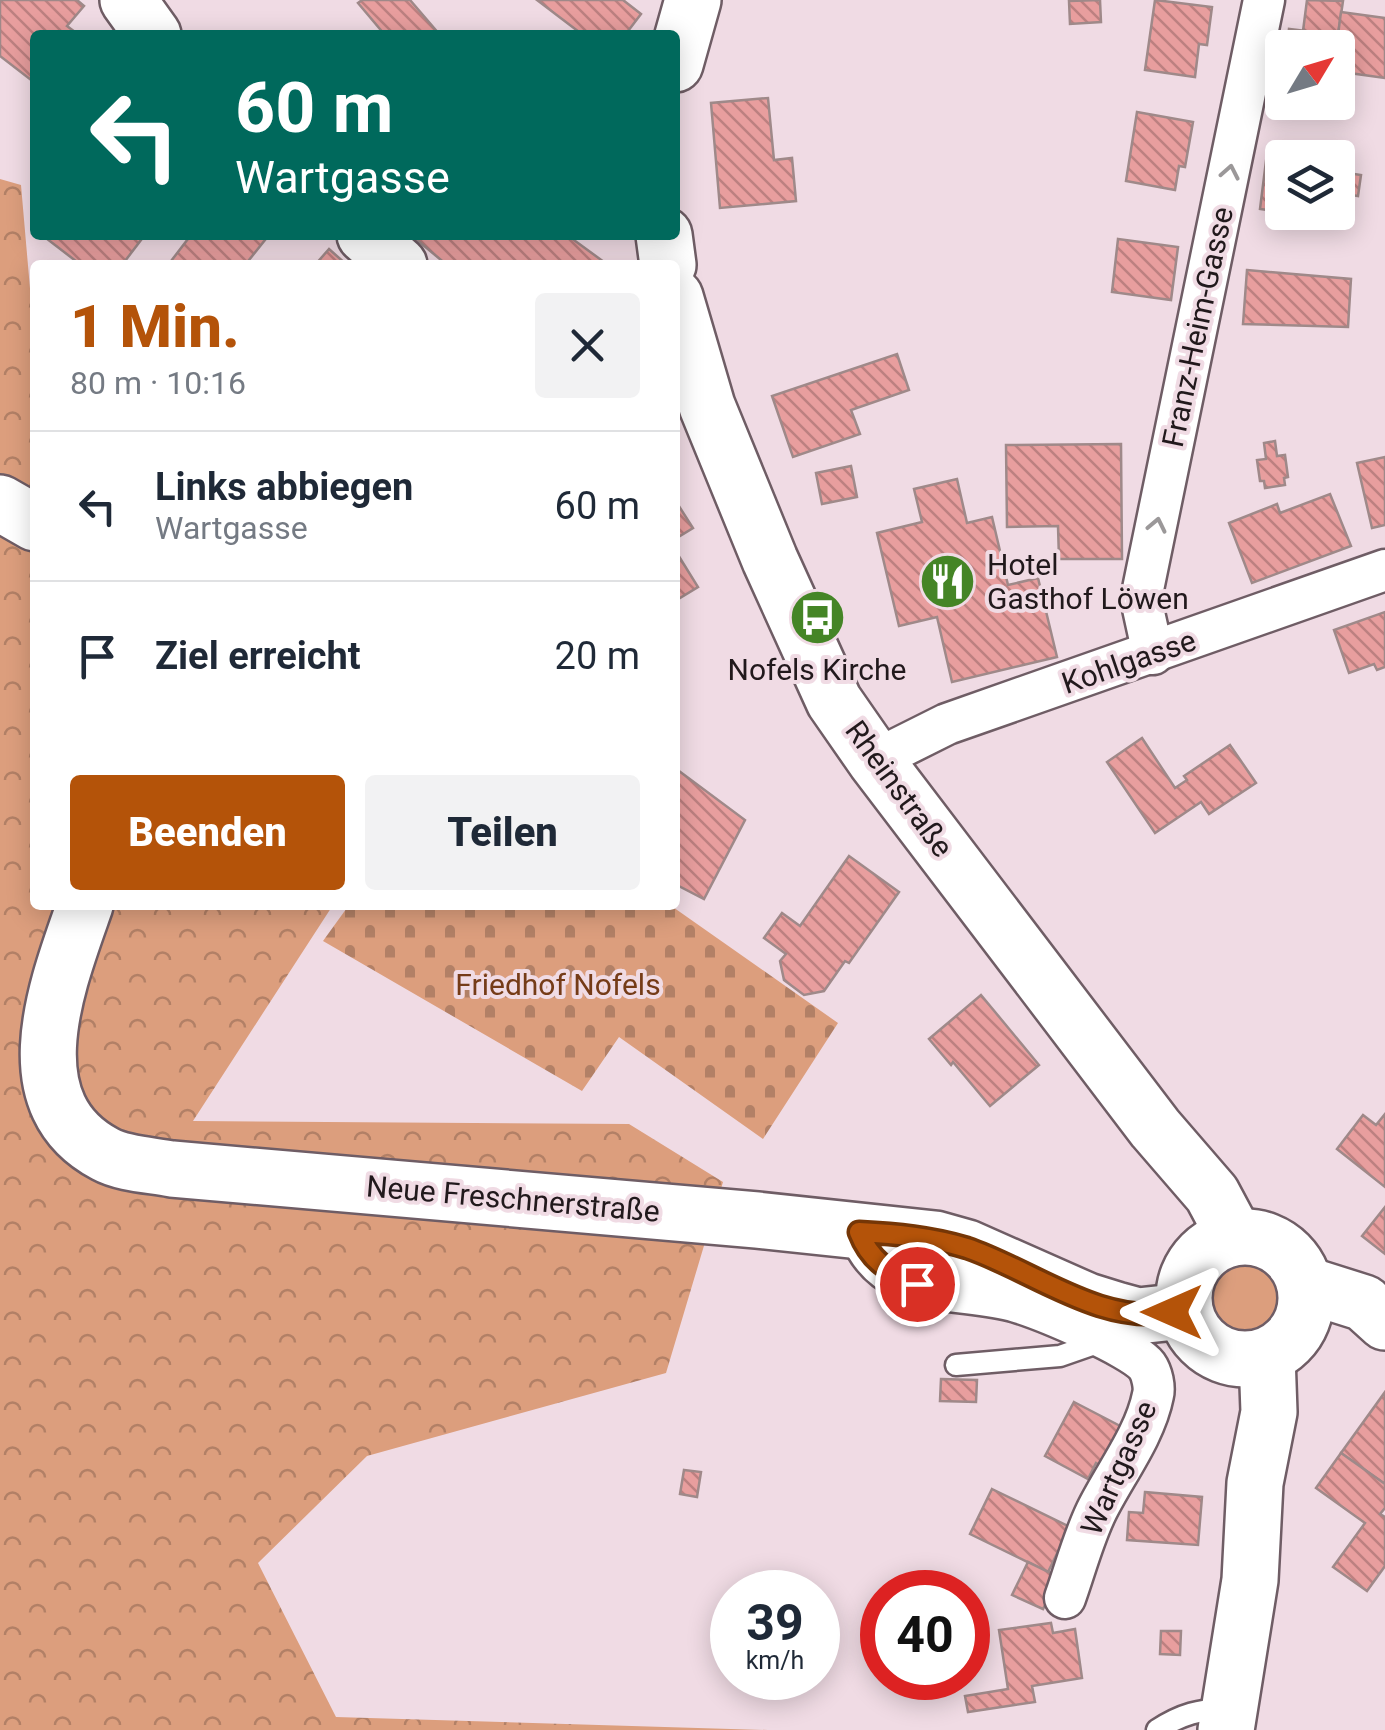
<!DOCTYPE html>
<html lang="de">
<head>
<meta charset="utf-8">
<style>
  body { margin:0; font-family:Roboto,sans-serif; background:#f2f2f3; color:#1f2937; height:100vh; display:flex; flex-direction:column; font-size:38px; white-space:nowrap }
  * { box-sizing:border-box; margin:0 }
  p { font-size:32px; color:#747a83 }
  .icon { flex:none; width:55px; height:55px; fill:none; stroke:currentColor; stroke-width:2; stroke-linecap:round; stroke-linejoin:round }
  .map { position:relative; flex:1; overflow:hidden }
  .panel { position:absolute; left:30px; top:260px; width:650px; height:650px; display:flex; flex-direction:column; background:#fff; border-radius:10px; box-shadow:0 5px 25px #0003 }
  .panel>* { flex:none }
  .top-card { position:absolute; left:30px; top:30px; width:650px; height:210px; border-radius:10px; box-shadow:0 5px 25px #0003; background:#00695c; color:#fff; overflow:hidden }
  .needle { width:65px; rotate:52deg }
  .controls { position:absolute; left:1265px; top:30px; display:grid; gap:20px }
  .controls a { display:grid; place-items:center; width:90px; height:90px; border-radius:10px; background:#fff; box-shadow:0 5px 25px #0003; font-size:50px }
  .speed { position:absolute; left:710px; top:1570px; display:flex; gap:20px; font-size:50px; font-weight:700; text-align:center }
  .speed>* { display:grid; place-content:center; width:130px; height:130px; border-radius:50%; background:#fff; box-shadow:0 5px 25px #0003; line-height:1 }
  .speed small { font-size:25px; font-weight:400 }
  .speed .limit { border:15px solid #d22; background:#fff; color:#111 }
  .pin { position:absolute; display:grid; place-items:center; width:85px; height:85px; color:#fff; margin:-42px; border:5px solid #fff; border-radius:50%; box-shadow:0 2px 10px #0007 }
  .me { position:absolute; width:110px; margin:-55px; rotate:270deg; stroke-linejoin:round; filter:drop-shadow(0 0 8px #0008) }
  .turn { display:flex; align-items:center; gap:35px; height:210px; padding:0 40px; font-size:45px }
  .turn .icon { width:130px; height:130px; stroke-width:2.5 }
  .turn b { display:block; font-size:70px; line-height:85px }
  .round { display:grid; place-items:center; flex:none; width:105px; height:105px; border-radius:10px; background:#f2f2f3 }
  .headline { display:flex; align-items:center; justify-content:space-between; height:170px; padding:0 40px }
  h1 { font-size:60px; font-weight:800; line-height:75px; color:#b45309 }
  .button { display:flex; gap:20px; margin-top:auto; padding:20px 40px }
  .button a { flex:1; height:115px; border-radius:10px; background:#b45309; color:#fff; font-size:40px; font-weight:800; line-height:115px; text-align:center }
  .button a+a { background:#f2f2f3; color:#1f2937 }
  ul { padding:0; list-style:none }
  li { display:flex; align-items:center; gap:30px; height:150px; padding:0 40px; border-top:2px solid #e0e1e3 }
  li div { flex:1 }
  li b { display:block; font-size:38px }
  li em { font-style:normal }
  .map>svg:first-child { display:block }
  .forest { fill:url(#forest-crowns) }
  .cemetery { fill:url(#cemetery-stones) }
  .garden { fill:#dc9e7d }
  .building { fill:url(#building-back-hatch); stroke:#9f8989; stroke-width:2.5 }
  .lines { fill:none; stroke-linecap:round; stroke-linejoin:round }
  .lane-casing { stroke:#6f5d65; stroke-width:25 }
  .street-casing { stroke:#6f5d65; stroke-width:45 }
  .secondary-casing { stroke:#6f5d65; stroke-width:60 }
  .lane { stroke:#fff; stroke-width:20 }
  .street { stroke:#fff; stroke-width:40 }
  .secondary { stroke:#fff; stroke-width:55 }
  .oneway { stroke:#9b9899 }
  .route-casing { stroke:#753606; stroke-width:25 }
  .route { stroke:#b45309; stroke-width:18 }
  .labels { text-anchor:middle; stroke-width:8; stroke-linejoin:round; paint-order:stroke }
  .street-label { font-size:30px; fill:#21191c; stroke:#f0dbe4 }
  .poi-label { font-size:30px; fill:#21191c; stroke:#f0dbe4; text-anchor:start }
  .park-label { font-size:30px; fill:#753b17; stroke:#f0dbe4 }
</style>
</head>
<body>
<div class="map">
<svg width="1385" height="1730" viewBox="0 0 1385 1730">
  <defs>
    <pattern id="forest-crowns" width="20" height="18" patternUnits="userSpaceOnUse" patternTransform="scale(2.5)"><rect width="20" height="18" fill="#dc9e7d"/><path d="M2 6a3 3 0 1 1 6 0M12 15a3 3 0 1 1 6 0" fill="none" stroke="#b28066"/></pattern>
    <pattern id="cemetery-stones" width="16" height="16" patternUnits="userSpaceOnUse" patternTransform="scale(2.5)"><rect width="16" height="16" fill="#dc9e7d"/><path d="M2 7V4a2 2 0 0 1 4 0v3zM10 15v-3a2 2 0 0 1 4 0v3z" fill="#b28066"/></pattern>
    <pattern id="building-back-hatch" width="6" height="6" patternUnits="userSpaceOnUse" patternTransform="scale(2.5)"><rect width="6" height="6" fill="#e89e9e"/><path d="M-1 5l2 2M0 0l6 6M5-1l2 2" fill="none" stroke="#bc8080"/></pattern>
  </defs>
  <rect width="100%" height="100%" fill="#f0dbe4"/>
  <path class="forest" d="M0 179 21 185 35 346V905H333L193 1121 629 1124 723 1182 666 1373 367 1456 258 1563 336 1717 768 1730H0Z"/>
  <path class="cemetery" d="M349 905H670L838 1023 763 1139 619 1037 582 1091 323 941Z"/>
  <circle class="garden" cx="1247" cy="1298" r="37"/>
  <g class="building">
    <path d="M0 0H77L84 6 67 26 79 35H35V83L0 56Z"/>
    <path d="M362 0H410L440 35H385L358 3Z"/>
    <path d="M537 0H623L641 14 625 35H583Z"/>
    <path d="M1100 0 1101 22 1070 24 1069 1Z"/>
    <path d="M1155 0 1212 7 1207 45 1199 44 1195 77 1145 70Z"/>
    <path d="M1307 0 1343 1 1338 35 1303 31Z"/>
    <path d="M1341 12 1385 18V78L1349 73 1346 96 1338 95V48H1287L1289 29 1338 35Z"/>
    <path d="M768 98 774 160 792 158 796 201 720 208 711 103Z"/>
    <path d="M1137 112 1193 122 1185 167 1179 166 1175 190 1126 181Z"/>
    <path d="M1266 161 1282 164V212L1260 209Z"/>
    <path d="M1338 165 1342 166 1341 172 1361 175 1358 196 1338 193Z"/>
    <path d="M42 235H134L141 240 122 265H81Z"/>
    <path d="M191 235H269L245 265H168Z"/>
    <path d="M411 235H567L604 262 602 265H447Z"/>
    <path d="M1118 239 1178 247 1171 300 1112 292Z"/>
    <path d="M329 249 347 265H315Z"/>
    <path d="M1247 270 1351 279 1348 327 1243 324Z"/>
    <path d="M897 354 909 390 851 410 860 434 793 457 772 396Z"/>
    <path d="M1275 441 1277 456 1285 455 1288 477 1284 478 1285 485 1265 488 1264 481H1260L1257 460 1266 459 1264 443Z"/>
    <path d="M1121 444 1122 559H1059L1058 526 1007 527 1006 445Z"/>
    <path d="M1385 457V525L1372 528 1357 463Z"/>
    <path d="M851 466 857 497 822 504 816 473Z"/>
    <path d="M957 479 967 523 992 517 1008 585 1038 578 1057 657 952 682 937 617 899 626 877 533 922 522 914 489Z"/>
    <path d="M1330 494 1351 546 1252 583 1229 523 1277 504 1280 513Z"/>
    <path d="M675 500 693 528 675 539Z"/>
    <path d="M675 550 698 587 675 601Z"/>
    <path d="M1385 612V667L1377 670 1374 664 1349 673 1334 630Z"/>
    <path d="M1142 738 1175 788 1187 780 1184 776 1230 745 1256 783 1209 814 1201 802 1155 833 1107 762Z"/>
    <path d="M675 768 745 820 704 899 675 884Z"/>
    <path d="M849 856 899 892 849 963 845 961 824 991 804 995 784 980 780 961 786 954 764 938 782 913 800 926Z"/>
    <path d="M981 995 1039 1065 990 1106 953 1062 951 1065 929 1039Z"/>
    <path d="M1385 1114V1187L1337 1149 1363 1115 1376 1125Z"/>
    <path d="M1385 1207V1254L1362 1236Z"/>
    <path d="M941 1379 977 1380 976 1402 940 1401Z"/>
    <path d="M1385 1392V1484L1341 1453Z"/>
    <path d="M1074 1402 1124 1428 1104 1467 1096 1463 1088 1479 1045 1456Z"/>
    <path d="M1341 1453 1385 1484V1508L1380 1514 1385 1517V1566L1367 1591 1333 1567 1365 1523 1316 1488Z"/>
    <path d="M684 1470 701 1472 697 1497 680 1494Z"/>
    <path d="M992 1489 1070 1527 1048 1572 970 1534Z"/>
    <path d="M1145 1492 1202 1497 1198 1545 1127 1540 1129 1512 1143 1513Z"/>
    <path d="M1028 1562 1059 1577 1043 1609 1012 1595Z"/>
    <path d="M1051 1623 1053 1633 1075 1629 1082 1678 1032 1686 1035 1702 968 1712 965 1696 1008 1689 999 1630Z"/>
    <path d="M1161 1631H1181L1180 1655 1160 1654Z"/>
  </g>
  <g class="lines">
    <defs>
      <g id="lane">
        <path d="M956 1365 1060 1356 1106 1340"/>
        <path d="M1157 1730C1180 1715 1201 1708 1229 1710"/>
      </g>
      <g id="street">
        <path d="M1153 654 1141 599 1264 0"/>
        <path d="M875 760 947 724 1385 570"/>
        <path d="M859 1232C886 1303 961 1285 1017 1302 1043 1310 1133 1347 1147 1366 1152 1373 1155 1387 1153 1395 1145 1436 1114 1475 1096 1512 1083 1539 1075 1570 1065 1598"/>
      </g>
      <g id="secondary">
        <path d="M128 0 153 35"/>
        <path d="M675 64 693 0"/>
        <path d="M365 235 399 265"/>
        <path d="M664 235 668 265"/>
        <path d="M675 297 707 406 770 560 834 701 875 760 1155 1128 1212 1194 1235 1237"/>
        <path d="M0 503 35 523"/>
        <path d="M85 905C58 982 9 1103 105 1154 123 1164 151 1165 172 1169L757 1220 935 1239 967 1248 1087 1301 1116 1310 1138 1316 1184 1311"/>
        <circle cx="1245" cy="1298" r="61"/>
        <path d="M1307 1285 1364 1303 1385 1322"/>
        <path d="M1226 1730 1250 1580 1255 1483 1269 1412 1267 1356"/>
      </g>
    </defs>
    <use href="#lane" class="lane-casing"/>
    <use href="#street" class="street-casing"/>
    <use href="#secondary" class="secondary-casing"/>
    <use href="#lane" class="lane"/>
    <use href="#street" class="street"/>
    <use href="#secondary" class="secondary"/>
  </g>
  <defs><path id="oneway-chevron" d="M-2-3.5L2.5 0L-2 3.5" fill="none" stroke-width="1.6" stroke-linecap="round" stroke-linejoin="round" transform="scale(2.5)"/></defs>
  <g class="oneway">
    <use href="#oneway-chevron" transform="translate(1230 172) rotate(-79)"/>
    <use href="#oneway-chevron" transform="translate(1157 525) rotate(-78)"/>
  </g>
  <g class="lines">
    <defs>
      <path id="route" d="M917 1284C889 1272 870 1261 859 1232 896 1234 931 1237 967 1248 1032 1270 1101 1326 1172 1312"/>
    </defs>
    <use href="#route" class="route-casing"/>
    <use href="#route" class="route"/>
  </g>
  <defs>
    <symbol id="restaurant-disc" viewBox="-11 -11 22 22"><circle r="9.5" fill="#458526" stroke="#f0dbe4"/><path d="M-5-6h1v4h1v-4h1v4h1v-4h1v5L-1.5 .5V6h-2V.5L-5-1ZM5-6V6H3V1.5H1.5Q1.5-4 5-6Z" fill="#fff"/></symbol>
    <symbol id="bus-disc" viewBox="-11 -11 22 22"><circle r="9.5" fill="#458526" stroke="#f0dbe4"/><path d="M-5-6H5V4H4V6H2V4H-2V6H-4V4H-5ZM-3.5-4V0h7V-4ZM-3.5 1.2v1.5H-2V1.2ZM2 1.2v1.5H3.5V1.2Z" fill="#fff"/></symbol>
  </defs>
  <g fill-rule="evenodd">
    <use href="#restaurant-disc" x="916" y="550" width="63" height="63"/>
    <use href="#bus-disc" x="786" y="586" width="63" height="63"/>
  </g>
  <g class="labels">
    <g class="street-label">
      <text transform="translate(1198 327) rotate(-78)" y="10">Franz-Heim-Gasse</text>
      <text transform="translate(1129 662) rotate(-19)" y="10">Kohlgasse</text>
      <text transform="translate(899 789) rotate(54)" y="10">Rheinstraße</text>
      <text transform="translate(513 1199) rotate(5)" y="10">Neue Freschnerstraße</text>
      <text transform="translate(1119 1468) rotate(-66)" y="10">Wartgasse</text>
    </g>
    <g class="poi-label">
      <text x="987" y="575">Hotel<tspan x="987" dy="34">Gasthof Löwen</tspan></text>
      <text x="817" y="680" text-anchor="middle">Nofels Kirche</text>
    </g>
    <g class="park-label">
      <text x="558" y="995">Friedhof Nofels</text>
    </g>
  </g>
</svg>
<div class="controls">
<a><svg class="needle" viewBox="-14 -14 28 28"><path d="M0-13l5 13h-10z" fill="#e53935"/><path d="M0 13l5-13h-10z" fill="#747a83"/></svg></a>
<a><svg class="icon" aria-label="layers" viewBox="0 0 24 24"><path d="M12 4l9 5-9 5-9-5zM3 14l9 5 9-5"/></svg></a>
</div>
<div class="speed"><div>39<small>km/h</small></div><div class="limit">40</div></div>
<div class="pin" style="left:917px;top:1284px;background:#d93025"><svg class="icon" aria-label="arrive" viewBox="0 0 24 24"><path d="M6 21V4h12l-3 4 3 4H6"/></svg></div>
<svg class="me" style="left:1172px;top:1312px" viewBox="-20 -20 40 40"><path d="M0-17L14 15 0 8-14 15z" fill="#b45309" stroke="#fff" stroke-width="4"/></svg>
<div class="top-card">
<div class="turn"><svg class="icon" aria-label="left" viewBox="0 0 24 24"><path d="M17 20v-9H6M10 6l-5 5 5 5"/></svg><div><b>60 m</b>Wartgasse</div></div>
</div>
<section class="panel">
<div class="headline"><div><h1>1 Min.</h1><p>80 m · 10:16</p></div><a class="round"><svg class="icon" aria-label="close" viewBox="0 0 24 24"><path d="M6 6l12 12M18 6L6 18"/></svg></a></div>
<ul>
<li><svg class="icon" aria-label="left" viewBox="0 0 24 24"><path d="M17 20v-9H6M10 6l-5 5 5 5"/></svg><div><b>Links abbiegen</b><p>Wartgasse</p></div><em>60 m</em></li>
<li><svg class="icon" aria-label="arrive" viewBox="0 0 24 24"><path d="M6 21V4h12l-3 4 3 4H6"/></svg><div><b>Ziel erreicht</b></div><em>20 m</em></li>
</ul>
<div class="button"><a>Beenden</a><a>Teilen</a></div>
</section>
</div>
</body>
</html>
